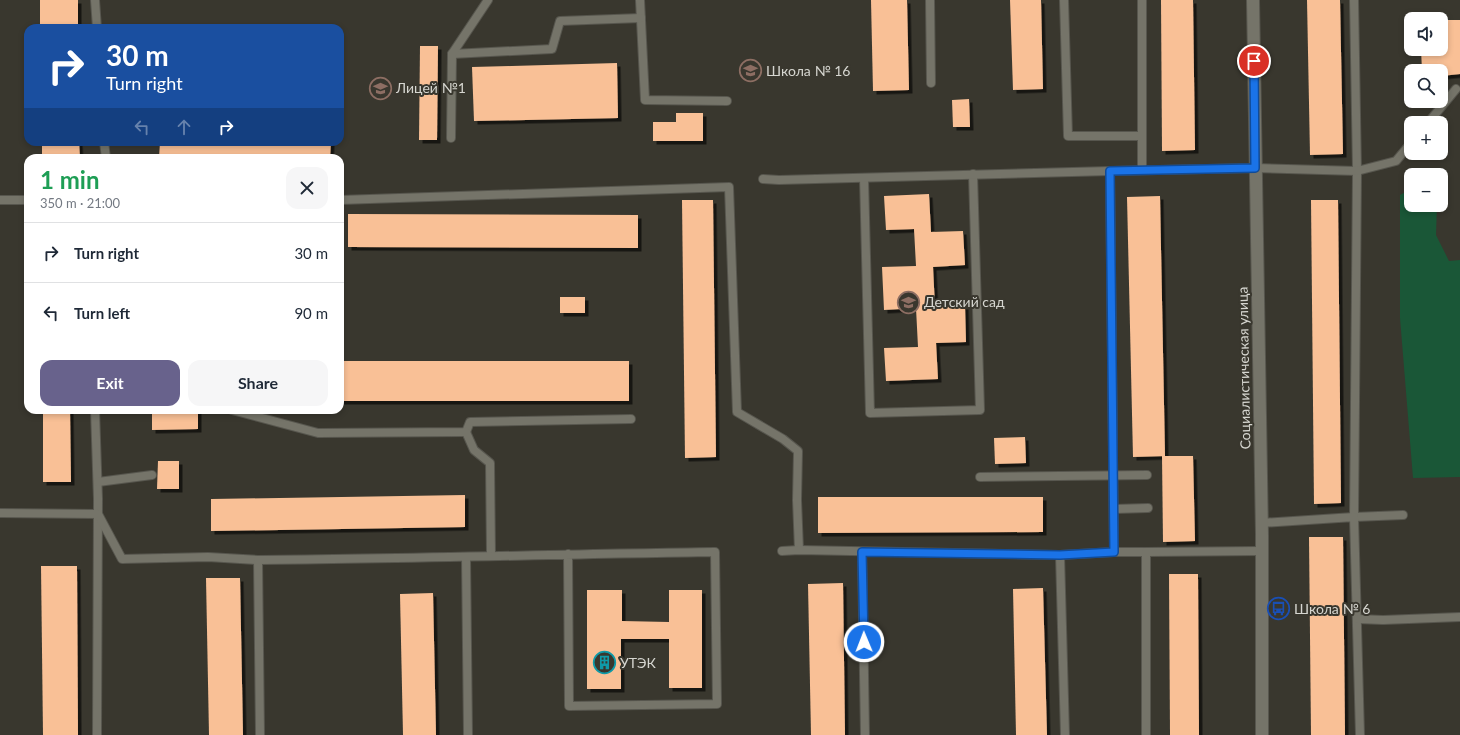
<!DOCTYPE html>
<html lang="en">
<head>
<meta charset="utf-8">
<style>
  body { margin:0; font-family:Lato,sans-serif; background:#f6f6f7; color:#1f2937; height:100vh; display:flex; flex-direction:column; font-size:15px; white-space:nowrap }
  * { box-sizing:border-box; margin:0 }
  p { font-size:13px; color:#747a83 }
  .icon { flex:none; width:22px; height:22px; fill:none; stroke:currentColor; stroke-width:2; stroke-linecap:round; stroke-linejoin:round }
  .map { position:relative; flex:1; overflow:hidden }
  .details { position:absolute; left:24px; top:154px; width:320px; height:260px; display:flex; flex-direction:column; background:#fff; border-radius:12px; box-shadow:0 2px 6px #0003 }
  .details>* { flex:none }
  .hud { position:absolute; left:24px; top:24px; width:320px; height:122px; border-radius:12px; box-shadow:0 2px 6px #0003; background:#1a4fa0; color:#fff; overflow:hidden }
  .controls { position:absolute; left:1404px; top:12px; display:grid; gap:8px }
  .controls a { display:grid; place-items:center; width:44px; height:44px; border-radius:8px; background:#fff; box-shadow:0 2px 6px #0003; font-size:20px }
  .pin { position:absolute; display:grid; place-items:center; width:34px; height:34px; color:#fff; margin:-17px; border:2px solid #fff; border-radius:50%; box-shadow:0 1px 4px #0007 }
  .me { position:absolute; width:44px; margin:-22px; rotate:359deg; stroke-linejoin:round; filter:drop-shadow(0 0 3px #0008) }
  .turn { display:flex; align-items:center; gap:14px; height:84px; padding:0 16px; font-size:18px }
  .turn .icon { width:52px; height:52px; stroke-width:2.5 }
  .turn b { display:block; font-size:28px; line-height:34px }
  .lanes { display:flex; align-items:center; height:38px; padding:0 16px; background:#0003; justify-content:center; gap:20px; direction:ltr }
  .lanes .off { opacity:.35 }
  .round { display:grid; place-items:center; flex:none; width:42px; height:42px; border-radius:12px; background:#f6f6f7 }
  .head { display:flex; align-items:center; justify-content:space-between; height:68px; padding:0 16px }
  h1 { font-size:24px; font-weight:700; line-height:30px; color:#1e9e55 }
  .button { display:flex; gap:8px; margin-top:auto; padding:8px 16px }
  .button a { flex:1; height:46px; border-radius:12px; background:#68628c; color:#fff; font-size:16px; font-weight:700; line-height:46px; text-align:center }
  .button a+a { background:#f6f6f7; color:#1f2937 }
  ul { padding:0; list-style:none }
  li { display:flex; align-items:center; gap:12px; height:60px; padding:0 16px; border-top:1px solid #e0e1e3 }
  li div { flex:1 }
  li b { display:block; font-size:15px }
  li em { font-style:normal }
  .map>svg:first-child { display:block }
  .green { fill:#1a5737 }
  .building { fill:#f9c096; filter:url(#shadow) }
  .lines { fill:none; stroke-linecap:round; stroke-linejoin:round }
  .lane-casing { stroke:#57564e; stroke-width:10 }
  .secondary-casing { stroke:#57564e; stroke-width:14 }
  .lane { stroke:#757469; stroke-width:8 }
  .secondary { stroke:#757469; stroke-width:12 }
  .route-casing { stroke:#114b97; stroke-width:10 }
  .route { stroke:#1a73e8; stroke-width:7 }
  .labels { text-anchor:middle; stroke-width:4; stroke-linejoin:round; paint-order:stroke }
  .poi-label { font-size:14px; fill:#d6d6d0; stroke:#39372e; text-anchor:start }
  .street-label { font-size:14px; fill:#d6d6d0; stroke:#39372e }
</style>
</head>
<body>
<div class="map">
<svg width="1460" height="735" viewBox="0 0 1460 735">
  <defs>
    <filter id="shadow"><feDropShadow dx="3.5" dy="3.5" stdDeviation="0" flood-color="#0009"/></filter>
  </defs>
  <rect width="100%" height="100%" fill="#39372e"/>
  <path class="green" d="M1411 189V205H1437L1436 235 1449 261 1460 260V477L1413 478 1400 318V195Z"/>
  <g class="building">
    <rect x="40" y="0" width="38" height="28"/>
    <path d="M871 0H907L909 90 873 91Z"/>
    <path d="M1010 0H1041L1043 89 1013 90Z"/>
    <path d="M1161 0H1193L1195 150 1162 151Z"/>
    <path d="M1307 0H1340L1343 154 1310 155Z"/>
    <path d="M1441 20H1460V74L1441 76V71H1422L1421 49H1441Z"/>
    <path d="M420 46H438L437 140H419Z"/>
    <path d="M617 63 618 118 474 121 472 67Z"/>
    <path d="M969 99 970 127H953L952 100Z"/>
    <path d="M676 113H703V141H653V122H676Z"/>
    <path d="M42 142H79L80 158H42Z"/>
    <path d="M160 142H331L330 158H159Z"/>
    <path d="M929 194 931 232 963 231 965 265 933 267 935 307 965 306 966 342 936 343 938 379 886 381 884 348 918 347 916 308 884 310 882 267 916 266 914 229 886 230 884 196Z"/>
    <path d="M1160 196 1165 456 1133 457 1127 197Z"/>
    <path d="M682 200H713L716 457 685 458Z"/>
    <path d="M1311 200H1338L1341 503 1314 504Z"/>
    <path d="M348 214 638 215V248L348 247Z"/>
    <rect x="560" y="297" width="25" height="16"/>
    <rect x="340" y="361" width="289" height="40"/>
    <path d="M43 410H70L71 482H43Z"/>
    <path d="M152 410H198V429L152 430Z"/>
    <path d="M1025 437 1026 463 995 464 994 438Z"/>
    <path d="M1162 456H1193L1195 541 1163 542Z"/>
    <path d="M158 461H179V489H157Z"/>
    <path d="M465 495V527L211 531V499Z"/>
    <path d="M818 497H1043V532L818 533Z"/>
    <path d="M1309 537H1343L1345 735H1311Z"/>
    <path d="M41 566H77L78 735H43Z"/>
    <path d="M1169 574H1198L1199 735H1170Z"/>
    <path d="M206 578H240L243 735H209Z"/>
    <path d="M843 583 845 735H811L808 584Z"/>
    <path d="M1043 588 1047 735H1016L1013 589Z"/>
    <path d="M587 590H622V621L669 622V590H702V688H669V639H621V689H587Z"/>
    <path d="M433 593 436 735H403L400 594Z"/>
  </g>
  <g class="lines">
    <defs>
      <g id="lane">
        <path d="M95 0 97 28"/>
        <path d="M640 0 645 100 727 101"/>
        <path d="M930 0 931 83"/>
        <path d="M1064 0 1068 136H1142"/>
        <path d="M1354 0 1357 171 1354 517 1403 515"/>
        <path d="M452 54 552 49 560 21 641 18"/>
        <path d="M1428 123 1456 89"/>
        <path d="M451 138 452 54 488 0"/>
        <path d="M104 142 106 158"/>
        <path d="M1142 170V0"/>
        <path d="M864 178 870 413 980 410 973 174"/>
        <path d="M763 179 779 180 1110 171"/>
        <path d="M0 200H28"/>
        <path d="M340 200 729 187 737 412 783 439 798 451 797 500 799 550"/>
        <path d="M95 410 98 499 97 735"/>
        <path d="M232 410 318 433 466 432 470 422 631 419"/>
        <path d="M466 432 474 450 490 463 491 556"/>
        <path d="M980 477 1147 475"/>
        <path d="M98 482 152 475"/>
        <path d="M1114 509 1148 508"/>
        <path d="M0 513 98 514 122 559 208 557 258 560"/>
        <path d="M1261 523 1354 517 1360 735"/>
        <path d="M782 551 799 550 1060 555 1114 552 1110 171 1255 168 1357 171 1396 161 1411 143"/>
        <path d="M862 552 865 735"/>
        <path d="M1114 552H1146"/>
        <path d="M1060 555 1065 735"/>
        <path d="M466 557 468 735"/>
        <path d="M1358 619 1383 620 1460 617"/>
        <path d="M260 735 258 560C410 559 562 554 715 552L717 704 569 706 568 554"/>
        <path d="M1146 735V552L1261 551"/>
      </g>
      <path id="secondary" d="M1253 0 1262 535V735"/>
    </defs>
    <use href="#lane" class="lane-casing"/>
    <use href="#secondary" class="secondary-casing"/>
    <use href="#lane" class="lane"/>
    <use href="#secondary" class="secondary"/>
  </g>
  <g class="lines">
    <defs>
      <path id="route" d="M864 642 862 552 1060 555 1114 552 1110 171 1255 168 1254 61"/>
    </defs>
    <use href="#route" class="route-casing"/>
    <use href="#route" class="route"/>
  </g>
  <defs>
    <symbol id="school-ring" viewBox="-11 -11 22 22"><circle r="9.5" fill="#39372e" stroke="#8d6e63" stroke-width="1.5"/><path d="M0-5L7-2L0 1L-7-2ZM-4 1L0 2.5L4 1V4Q0 6-4 4Z" fill="#8d6e63"/></symbol>
    <symbol id="bus-ring" viewBox="-11 -11 22 22"><circle r="9.5" fill="#39372e" stroke="#1a4fb4" stroke-width="1.5"/><path d="M-5-6H5V4H4V6H2V4H-2V6H-4V4H-5ZM-3.5-4V0h7V-4ZM-3.5 1.2v1.5H-2V1.2ZM2 1.2v1.5H3.5V1.2Z" fill="#1a4fb4"/></symbol>
    <symbol id="building-ring" viewBox="-11 -11 22 22"><circle r="9.5" fill="#39372e" stroke="#0f9aa8" stroke-width="1.5"/><path d="M-4-6H4V6H1V3H-1V6H-4ZM-2.5-4.3h1.7v1.8h-1.7ZM.8-4.3h1.7v1.8H.8ZM-2.5-1h1.7V.8h-1.7ZM.8-1h1.7V.8H.8Z" fill="#0f9aa8"/></symbol>
  </defs>
  <g fill-rule="evenodd">
    <use href="#school-ring" x="738" y="58" width="25" height="25"/>
    <use href="#school-ring" x="368" y="76" width="25" height="25"/>
    <use href="#school-ring" x="896" y="290" width="25" height="25"/>
    <use href="#bus-ring" x="1266" y="596" width="25" height="25"/>
    <use href="#building-ring" x="592" y="650" width="25" height="25"/>
  </g>
  <g class="labels">
    <g class="poi-label">
      <text x="766" y="76">Школа № 16</text>
      <text x="396" y="93">Лицей №1</text>
      <text x="924" y="307">Детский сад</text>
      <text x="1294" y="614">Школа № 6</text>
      <text x="620" y="668">УТЭК</text>
    </g>
    <g class="street-label">
      <text transform="translate(1244 368) rotate(-91)" y="5">Социалистическая улица</text>
    </g>
  </g>
</svg>
<div class="controls">
<a><svg class="icon" aria-label="sound" viewBox="0 0 24 24"><path d="M4 9h4l5-4v14l-5-4H4zM17 9q2 3 0 6"/></svg></a>
<a><svg class="icon" aria-label="search" viewBox="0 0 24 24"><circle cx="10" cy="10" r="6"/><path d="M15 15l6 6"/></svg></a>
<a>+</a>
<a>−</a>
</div>
<div class="pin" style="left:1254px;top:61px;background:#d93025"><svg class="icon" aria-label="arrive" viewBox="0 0 24 24"><path d="M6 21V4h12l-3 4 3 4H6"/></svg></div>
<svg class="me" style="left:864px;top:642px" viewBox="-20 -20 40 40"><circle r="17" fill="#1a73e8" stroke="#fff" stroke-width="3"/><path d="M0-11L8 9 0 5-8 9z" fill="#fff"/></svg>
<div class="hud">
<div class="turn"><svg class="icon" aria-label="right" viewBox="0 0 24 24"><path d="M7 20v-9h11M14 6l5 5-5 5"/></svg><div><b>30 m</b>Turn right</div></div>
<div class="lanes"><svg class="icon off" aria-label="left" viewBox="0 0 24 24"><path d="M17 20v-9H6M10 6l-5 5 5 5"/></svg><svg class="icon off" aria-label="ahead" viewBox="0 0 24 24"><path d="M12 20V5M6 11l6-6 6 6"/></svg><svg class="icon" aria-label="right" viewBox="0 0 24 24"><path d="M7 20v-9h11M14 6l5 5-5 5"/></svg></div>
</div>
<section class="details">
<div class="head"><div><h1>1 min</h1><p>350 m · 21:00</p></div><a class="round"><svg class="icon" aria-label="close" viewBox="0 0 24 24"><path d="M6 6l12 12M18 6L6 18"/></svg></a></div>
<ul>
<li><svg class="icon" aria-label="right" viewBox="0 0 24 24"><path d="M7 20v-9h11M14 6l5 5-5 5"/></svg><div><b>Turn right</b></div><em>30 m</em></li>
<li><svg class="icon" aria-label="left" viewBox="0 0 24 24"><path d="M17 20v-9H6M10 6l-5 5 5 5"/></svg><div><b>Turn left</b></div><em>90 m</em></li>
</ul>
<div class="button"><a>Exit</a><a>Share</a></div>
</section>
</div>
</body>
</html>
